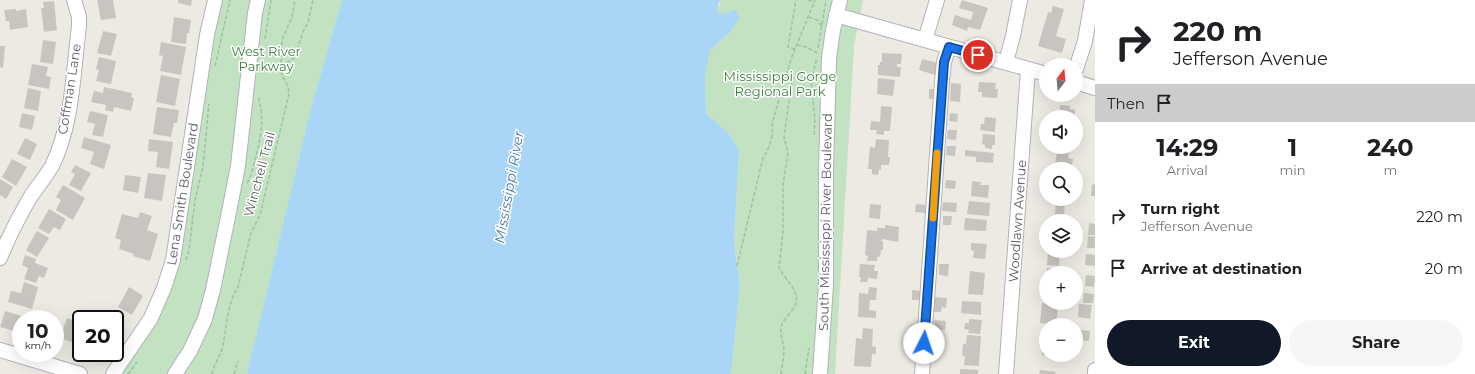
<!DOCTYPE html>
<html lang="en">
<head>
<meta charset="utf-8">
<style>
  body { margin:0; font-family:Montserrat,sans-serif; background:#f6f6f6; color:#202124; height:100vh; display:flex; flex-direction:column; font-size:15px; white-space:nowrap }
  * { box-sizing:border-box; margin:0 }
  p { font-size:13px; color:#757577 }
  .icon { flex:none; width:22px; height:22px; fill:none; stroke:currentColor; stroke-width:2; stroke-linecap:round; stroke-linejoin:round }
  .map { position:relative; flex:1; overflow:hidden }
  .drawer { display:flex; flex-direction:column; background:#fff; width:380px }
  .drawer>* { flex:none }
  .top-card { background:#fff; color:#202124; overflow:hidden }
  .needle { width:26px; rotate:16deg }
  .buttons { position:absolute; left:1039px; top:58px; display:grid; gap:8px }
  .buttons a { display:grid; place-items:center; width:44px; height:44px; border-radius:50%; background:#fff; box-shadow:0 4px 16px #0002; font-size:20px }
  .speed { position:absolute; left:12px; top:310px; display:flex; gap:8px; font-size:20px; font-weight:700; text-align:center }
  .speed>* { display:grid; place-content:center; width:52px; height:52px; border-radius:50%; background:#fff; box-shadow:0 4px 16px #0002; line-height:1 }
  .speed small { font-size:10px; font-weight:400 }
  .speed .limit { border:2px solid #111; border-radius:6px; background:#fff; color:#111 }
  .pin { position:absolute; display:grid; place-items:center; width:34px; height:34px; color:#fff; margin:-17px; border:2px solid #fff; border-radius:50%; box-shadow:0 1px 4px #0007 }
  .me { position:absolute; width:44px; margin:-22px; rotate:4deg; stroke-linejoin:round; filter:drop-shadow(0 0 3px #0008) }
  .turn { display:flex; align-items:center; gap:14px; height:84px; padding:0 12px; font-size:18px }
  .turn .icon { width:52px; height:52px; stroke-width:2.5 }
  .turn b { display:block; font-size:28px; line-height:34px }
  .then { display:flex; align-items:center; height:38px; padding:0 12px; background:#0003; gap:8px; font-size:15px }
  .eta { display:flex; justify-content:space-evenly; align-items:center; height:68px; text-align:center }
  .eta b { font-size:24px; font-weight:700; line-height:28px }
  .button { display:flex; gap:8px; margin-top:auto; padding:8px 12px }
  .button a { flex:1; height:46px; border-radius:24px; background:#111827; color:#fff; font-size:16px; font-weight:700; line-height:46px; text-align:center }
  .button a+a { background:#f6f6f6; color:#202124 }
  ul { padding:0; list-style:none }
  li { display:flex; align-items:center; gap:12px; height:52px; padding:0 12px }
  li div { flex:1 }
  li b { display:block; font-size:15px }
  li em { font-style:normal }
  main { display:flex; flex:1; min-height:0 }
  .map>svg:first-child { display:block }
  .green { fill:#c2e2c2 }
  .water { fill:#a9d6f6 }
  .building { fill:#c8c5c0 }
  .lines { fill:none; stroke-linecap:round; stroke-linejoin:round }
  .minor-casing { stroke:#b0b3b7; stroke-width:16 }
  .path { stroke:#9cc2a6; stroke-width:1.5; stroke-dasharray:4 2; stroke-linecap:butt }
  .minor { stroke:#fff; stroke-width:14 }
  .route-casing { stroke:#114b97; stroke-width:10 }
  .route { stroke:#1a73e8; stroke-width:7 }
  .slow { stroke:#f59e0b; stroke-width:7 }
  .labels { text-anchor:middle; stroke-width:3; stroke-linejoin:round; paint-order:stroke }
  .park-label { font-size:13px; fill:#3d803e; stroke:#fff }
  .street-label { font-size:13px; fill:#5b5f62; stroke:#fff }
  .water-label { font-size:14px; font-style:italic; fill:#4878a6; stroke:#fff }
</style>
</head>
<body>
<main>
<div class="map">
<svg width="1095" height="374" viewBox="0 0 1095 374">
  <rect width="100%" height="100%" fill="#eceae3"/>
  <g class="green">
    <path d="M221 0H342L311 108 249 367 247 374H120L157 320Z"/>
    <path d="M721 0H863L854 46 835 374H731L740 285 734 243 739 150 706 114 705 75 710 50 731 31 726 14 717 12Z"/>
  </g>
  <path class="water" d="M342 0H721L719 2 717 12 726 14 735 9 739 19 731 31 710 50 705 75 706 114 728 133 739 150 734 243 740 285 731 374H247L311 108Z"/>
  <g class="building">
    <path d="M97 0H113L116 18 101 20Z"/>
    <path d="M178 0H192L191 6 178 3Z"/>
    <path d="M962 0 988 8 980 30 968 27 967 31 952 25 955 15 971 20 973 12 959 8Z"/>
    <path d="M54 1 57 30 44 32 41 8H44L43 2Z"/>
    <path d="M1053 6 1064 9 1056 36 1066 39 1062 53 1038 46 1048 12 1051 13Z"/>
    <path d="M16 9V11L26 9 28 27 10 30 9 21H6L4 10Z"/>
    <path d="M174 17 191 20 189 33H187L186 44 171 42Z"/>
    <path d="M103 31 117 34 111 56 97 53Z"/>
    <path d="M43 40 56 42 53 64 40 62Z"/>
    <path d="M161 42 186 47 181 75 160 71 163 56 159 55Z"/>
    <path d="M0 46H5L3 68 0 67Z"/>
    <path d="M882 53 902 54 901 64H897V67H901L900 77 878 75V65H880V62H882Z"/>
    <path d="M99 57 116 61 111 84 96 81 99 70 96 69Z"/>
    <path d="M922 59 938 63 935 75 919 70Z"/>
    <path d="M32 64 48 67 46 76 51 77 49 89 28 85Z"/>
    <path d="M161 75 180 79 175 106 156 102Z"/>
    <path d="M878 78 895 80 893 96 877 94Z"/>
    <path d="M979 82 996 83 995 89H998L997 98 982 97V92H978Z"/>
    <path d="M951 83 961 84 960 102 950 101Z"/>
    <path d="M104 87 132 93 131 97 134 98 131 111 114 107 113 112 105 110 106 105 91 102 94 91 103 93Z"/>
    <path d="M28 88 41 91 38 111 24 108Z"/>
    <path d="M929 89H937L936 99H929Z"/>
    <path d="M1060 105 1070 106V109L1075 110V117H1059Z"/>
    <path d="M881 106 892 107 890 131H884V135L876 134 877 130H870L871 121 880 122Z"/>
    <path d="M157 107 179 110 177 123H174L171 137 153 134Z"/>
    <path d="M90 111 108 115 103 137 92 135 95 124 87 122Z"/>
    <path d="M22 113 35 116 32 130 19 127Z"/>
    <path d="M950 113 958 114 957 122 949 121Z"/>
    <path d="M985 117 996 118 995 132 980 130 981 124H984Z"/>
    <path d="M948 130H957L956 140 947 139Z"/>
    <path d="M983 134 995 135V145H992V149L985 148V145L982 144Z"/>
    <path d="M84 137 111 145 104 169 90 164 94 152 81 148Z"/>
    <path d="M25 138 37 144 30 160 17 154Z"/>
    <path d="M149 139 173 142 169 169 156 167 158 152 148 151Z"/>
    <path d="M876 139 889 140 888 157H890L889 165H881V170L879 169 878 175 872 174V169H868L870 147 875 148Z"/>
    <path d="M947 146H956L955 156 946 155Z"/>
    <path d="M965 150 994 153 993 163 976 162V157L965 156Z"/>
    <path d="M1057 151 1069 152 1068 158 1073 159 1072 165H1055Z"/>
    <path d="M12 159 27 167 16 186 2 177Z"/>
    <path d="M75 165 91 173 81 191 69 185 75 174 71 172Z"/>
    <path d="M148 173 166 175 162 201 144 198Z"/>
    <path d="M125 175 141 177 138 193 123 190Z"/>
    <path d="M0 179 13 187 6 199 0 195Z"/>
    <path d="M946 180 956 181 955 189 945 188Z"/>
    <path d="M972 181 981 182 980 185H989L988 198 971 196Z"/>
    <path d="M1092 184 1095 185V196H1091Z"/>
    <path d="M63 185 85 198 73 220 56 210 61 200 56 197Z"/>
    <path d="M969 201 990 203 989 216 967 214Z"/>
    <path d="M943 202 957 203 956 212 942 211Z"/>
    <path d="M1056 202 1065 203 1064 215 1055 214Z"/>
    <path d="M870 204 881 205 880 219 869 218Z"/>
    <path d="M916 204 926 205 925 213 915 212Z"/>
    <path d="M49 209 66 219 60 230 54 227 49 234 38 228Z"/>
    <path d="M140 212 152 216 147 230 158 234 150 261 133 256 134 254 119 249 121 240 115 238 122 214 138 218Z"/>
    <path d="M943 216H952L951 225H943Z"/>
    <path d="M965 218 987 220 986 231 964 230Z"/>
    <path d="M1089 223 1095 224V235H1088Z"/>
    <path d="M885 225 899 227 898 242 882 239 881 241H883V250H881L880 257 878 256 877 261H867L868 256 865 255 867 230 877 231V228H885Z"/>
    <path d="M37 231 49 238 37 257 26 250Z"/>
    <path d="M1088 236 1095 237V248H1087Z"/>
    <path d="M971 243 987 244 985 259 973 258 974 251 971 250Z"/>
    <path d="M1048 253 1060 254 1059 266 1047 265Z"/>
    <path d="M1086 254 1095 255V266L1085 265Z"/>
    <path d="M25 255 36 259 35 263 48 268 44 278 39 276 36 283 24 279 28 268 22 265Z"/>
    <path d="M860 264 875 265 874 271H878L877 279 868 278 867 282H860L861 277H859Z"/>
    <path d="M939 264H949L948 276 939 275Z"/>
    <path d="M1047 268 1066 270V273H1047Z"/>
    <path d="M970 271 985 273 983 295 968 294Z"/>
    <path d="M1086 275 1095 276 1094 287 1085 286Z"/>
    <path d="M24 282 38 287 32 309 8 302 11 291 21 293Z"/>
    <path d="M129 287 143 296 132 315 118 307Z"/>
    <path d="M869 287 877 288 876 300H870L869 310 876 311V318L858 317 859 293 868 294Z"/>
    <path d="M912 290 921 291 920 300H912Z"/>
    <path d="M1084 293 1094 294 1093 303H1083Z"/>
    <path d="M933 297 947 298 946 308 942 307 941 312H932Z"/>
    <path d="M962 301 981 302V315L961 313Z"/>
    <path d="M1042 303 1058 305 1056 325 1040 323Z"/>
    <path d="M1079 304 1092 305 1090 319 1078 317Z"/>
    <path d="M5 311 28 318V319H21V333L0 327Z"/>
    <path d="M67 318 81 323V345L60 338Z"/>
    <path d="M969 319 982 320 980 334 968 333 969 330 964 329 965 323H969Z"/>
    <path d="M935 320 946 321 945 330 934 329Z"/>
    <path d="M55 322 61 324 55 342Z"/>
    <path d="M863 328 873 329 872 346 876 347V354H872L871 367 854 366 856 338 862 339Z"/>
    <path d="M1079 330 1090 331 1089 341 1078 340Z"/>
    <path d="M967 335 981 336 979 366 964 365 965 356H962L963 344H966Z"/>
    <path d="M1043 339H1046V355H1042Z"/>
    <path d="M960 369 978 370V374H960Z"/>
    <path d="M1040 370 1056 372 1055 374H1039Z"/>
  </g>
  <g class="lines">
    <defs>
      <g id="minor">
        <path d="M836 15 1046 74"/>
        <path d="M925 40 937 0"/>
        <path d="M1006 62 1013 36 1020 0"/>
        <path d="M1076 69 1085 41 1092 0"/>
        <path d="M1076 82 1095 88"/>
        <path d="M0 258C9 236 19 216 31 196 38 186 46 176 52 166 73 123 73 73 79 26V17L74 0"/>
        <path d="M0 350 80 374"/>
        <path d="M113 374 151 318 164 288 173 260 207 35 215 0"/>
        <path d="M175 374 190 351 198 334 205 319 213 290 229 212 238 166 255 13 258 0"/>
        <path d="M820 374 826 285V170L829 58 833 30 840 0"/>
        <path d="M922 374 942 81 944 62 949 47"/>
        <path d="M1006 374 1028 69"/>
        <path d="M1095 374V370"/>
      </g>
    </defs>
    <use href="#minor" class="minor-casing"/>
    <g class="path">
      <path d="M808 0 814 2"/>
      <path d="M809 17 817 20 822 26"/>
      <path d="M265 39 271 0"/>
      <path d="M797 45 806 47 817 53"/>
      <path d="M818 48 826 0"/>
      <path d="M795 49 788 47 796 0"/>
      <path d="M215 66 230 0"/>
      <path d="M281 66 294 58 303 32 308 22 313 0"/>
      <path d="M814 135 815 121 811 80 817 58"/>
      <path d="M247 183C251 177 253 167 255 160 261 135 265 121 258 96"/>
      <path d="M186 260 189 250 195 200 203 166 209 104"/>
      <path d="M737 266 763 158C769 149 774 135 772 124L791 59 815 0"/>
      <path d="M128 374 137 362"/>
      <path d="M212 374C214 364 221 355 223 345 227 326 227 304 238 287L251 233 260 215 289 94 288 86 282 76 281 66 282 40 292 17 295 0"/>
      <path d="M234 374 238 361"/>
      <path d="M781 374C782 366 784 357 784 349 783 342 780 335 781 327 783 321 789 314 793 309 804 294 786 281 779 268L783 232V185L788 152 784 137 793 74 787 72"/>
      <path d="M805 374 809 348"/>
    </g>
    <use href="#minor" class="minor"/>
  </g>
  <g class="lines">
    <defs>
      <path id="route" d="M924 343 944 62 949 47 978 55"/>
    </defs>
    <use href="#route" class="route-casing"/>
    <use href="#route" class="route"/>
    <path class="slow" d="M933 218 937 153"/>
  </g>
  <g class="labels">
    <g class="park-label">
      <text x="266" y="56">West River<tspan x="266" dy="15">Parkway</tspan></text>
      <text x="780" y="81">Mississippi Gorge<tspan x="780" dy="15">Regional Park</tspan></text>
    </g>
    <g class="street-label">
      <text transform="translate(69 89) rotate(-81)" y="5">Coffman Lane</text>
      <text transform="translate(259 174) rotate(-75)" y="5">Winchell Trail</text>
      <text transform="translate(182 194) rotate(-81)" y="5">Lena Smith Boulevard</text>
      <text transform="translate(1017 221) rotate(-86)" y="5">Woodlawn Avenue</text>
      <text transform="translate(825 222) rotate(-89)" y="5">South Mississippi River Boulevard</text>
    </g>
    <g class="water-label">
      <text transform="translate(509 187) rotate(-80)" y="5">Mississippi River</text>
    </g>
  </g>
</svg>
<div class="buttons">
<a><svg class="needle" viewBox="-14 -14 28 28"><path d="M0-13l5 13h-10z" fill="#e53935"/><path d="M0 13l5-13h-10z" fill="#757577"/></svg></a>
<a><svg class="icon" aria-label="sound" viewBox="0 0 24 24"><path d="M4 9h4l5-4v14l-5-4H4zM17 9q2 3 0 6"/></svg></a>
<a><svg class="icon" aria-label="search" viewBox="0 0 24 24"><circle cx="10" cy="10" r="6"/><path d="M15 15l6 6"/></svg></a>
<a><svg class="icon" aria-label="layers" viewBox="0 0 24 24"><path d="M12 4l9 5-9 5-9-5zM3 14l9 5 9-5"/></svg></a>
<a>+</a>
<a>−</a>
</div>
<div class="speed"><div>10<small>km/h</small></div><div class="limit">20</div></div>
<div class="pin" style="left:978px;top:55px;background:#d93025"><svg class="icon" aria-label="arrive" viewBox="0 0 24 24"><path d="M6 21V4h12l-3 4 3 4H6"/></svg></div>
<svg class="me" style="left:924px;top:343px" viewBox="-20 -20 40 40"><circle r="19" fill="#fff"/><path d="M0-13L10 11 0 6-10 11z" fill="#1a73e8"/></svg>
</div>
<section class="drawer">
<div class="top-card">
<div class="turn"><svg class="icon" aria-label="right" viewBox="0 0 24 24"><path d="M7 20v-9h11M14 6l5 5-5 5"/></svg><div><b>220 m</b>Jefferson Avenue</div></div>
<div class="then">Then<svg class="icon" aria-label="arrive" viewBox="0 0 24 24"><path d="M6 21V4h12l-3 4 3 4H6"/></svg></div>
</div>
<div class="eta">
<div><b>14:29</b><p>Arrival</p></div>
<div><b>1</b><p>min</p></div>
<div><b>240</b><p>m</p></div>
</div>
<ul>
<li><svg class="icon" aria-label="right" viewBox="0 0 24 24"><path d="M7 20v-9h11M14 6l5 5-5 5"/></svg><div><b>Turn right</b><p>Jefferson Avenue</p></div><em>220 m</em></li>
<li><svg class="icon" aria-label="arrive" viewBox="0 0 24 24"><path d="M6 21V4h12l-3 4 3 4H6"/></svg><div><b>Arrive at destination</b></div><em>20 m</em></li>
</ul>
<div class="button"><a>Exit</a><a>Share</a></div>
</section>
</main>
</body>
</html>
